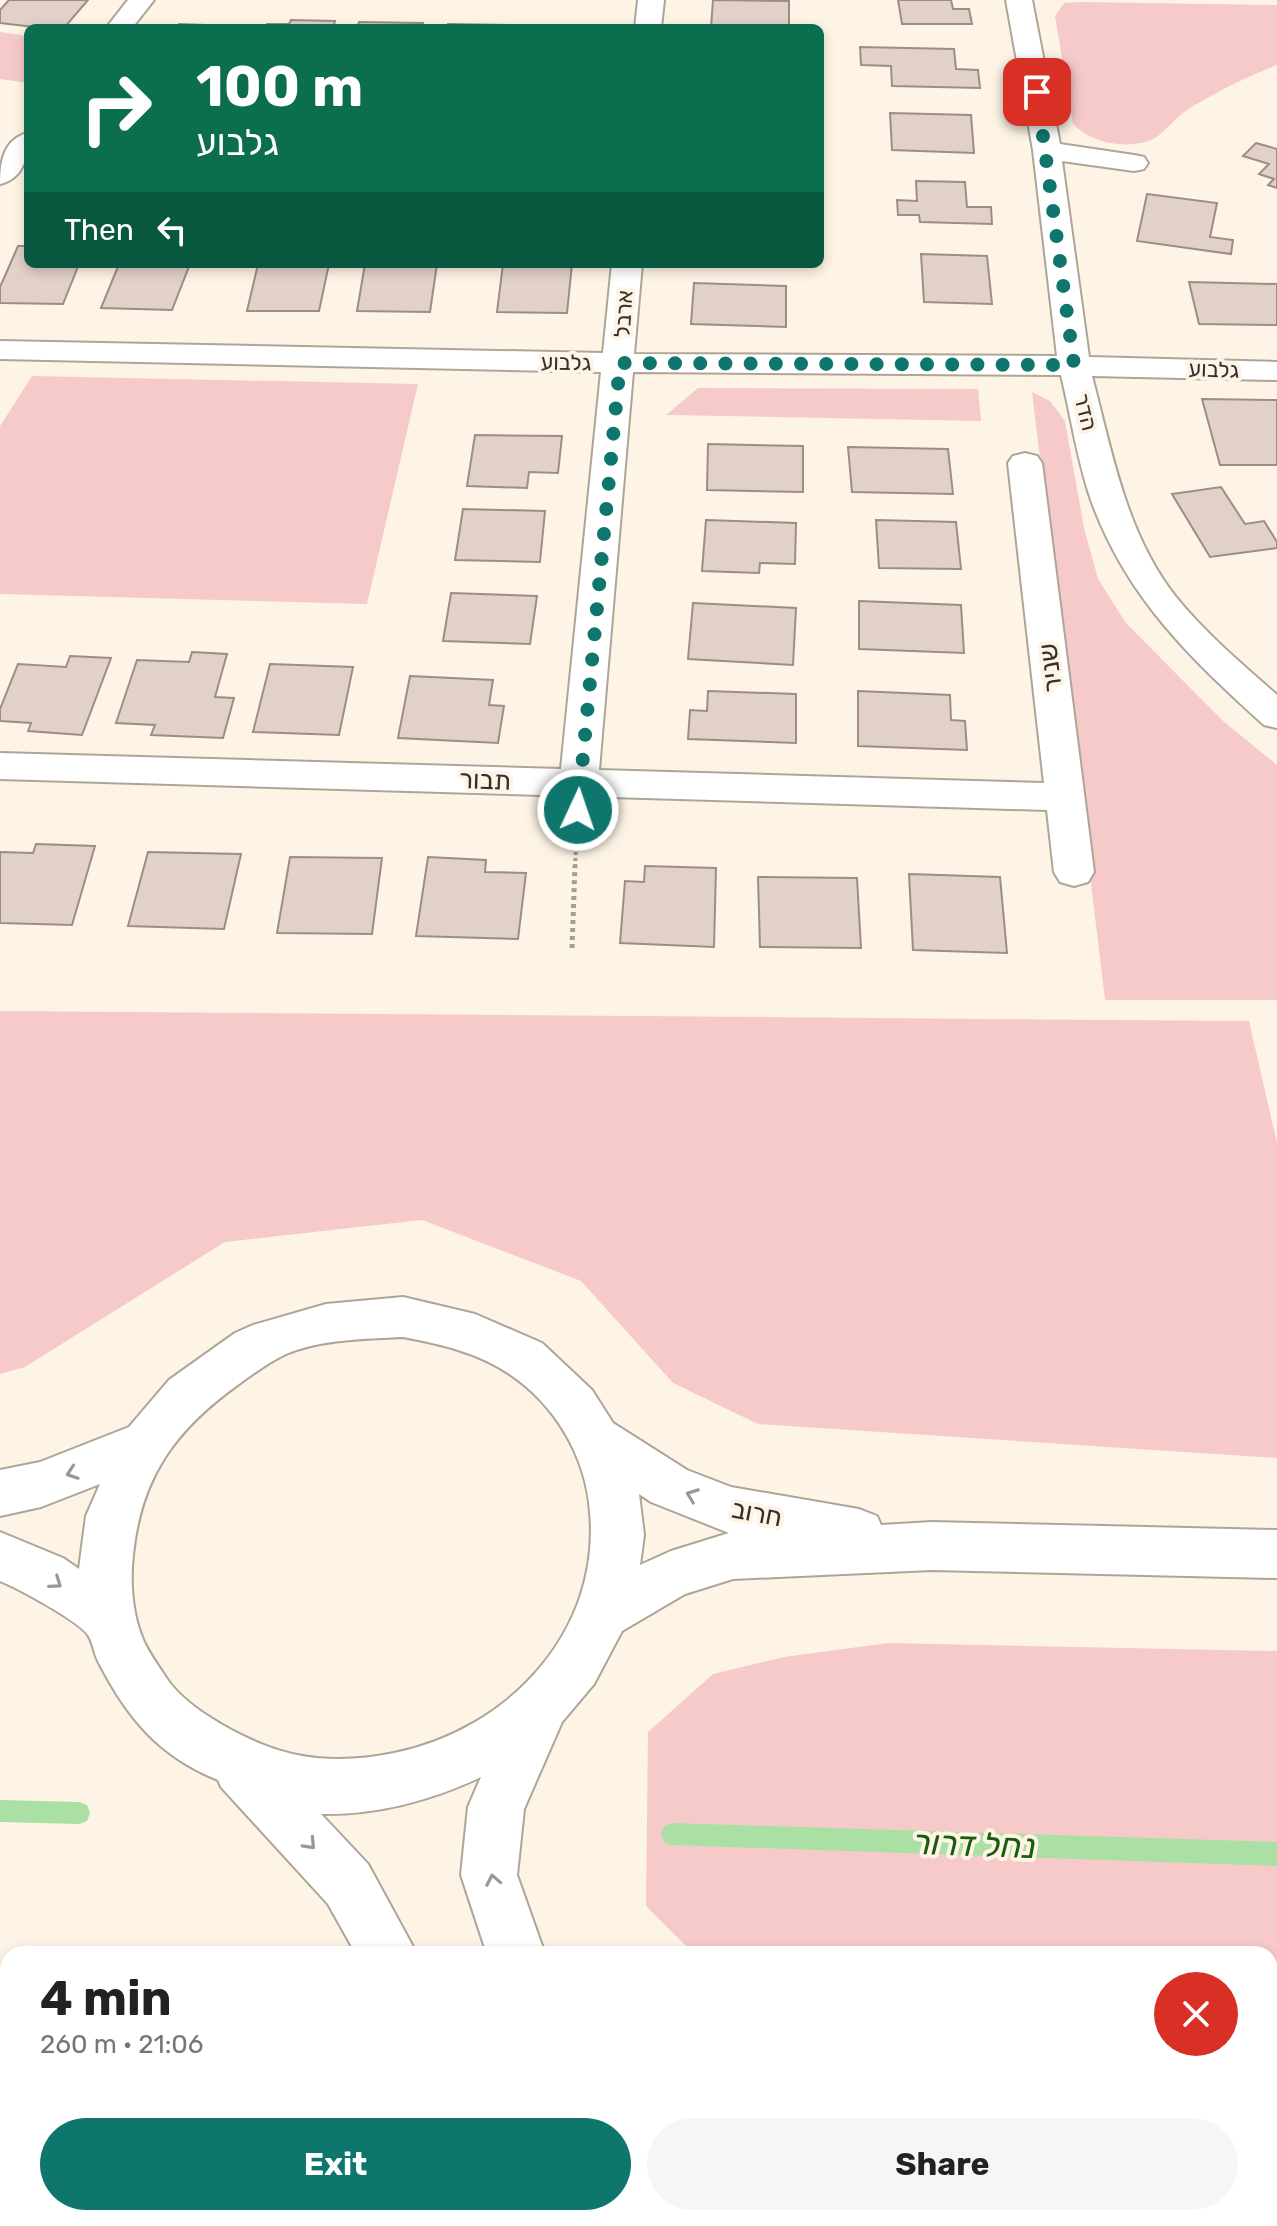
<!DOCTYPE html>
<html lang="en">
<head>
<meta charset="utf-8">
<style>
  body { margin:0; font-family:Rubik,Heebo,sans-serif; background:#f6f6f6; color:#222; height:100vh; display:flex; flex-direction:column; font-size:30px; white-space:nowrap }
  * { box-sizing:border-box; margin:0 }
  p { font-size:26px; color:#767676 }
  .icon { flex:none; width:44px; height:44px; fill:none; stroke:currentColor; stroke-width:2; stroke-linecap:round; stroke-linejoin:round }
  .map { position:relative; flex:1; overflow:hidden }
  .sheet { position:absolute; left:0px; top:1946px; width:1278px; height:280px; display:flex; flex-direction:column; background:#fff; border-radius:24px 24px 0 0; box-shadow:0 4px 12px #0003 }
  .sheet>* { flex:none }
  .top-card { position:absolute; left:24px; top:24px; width:800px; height:244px; border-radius:12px; box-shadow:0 4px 12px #0003; background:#0b6e4f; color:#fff; overflow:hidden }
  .pin { position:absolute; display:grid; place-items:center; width:68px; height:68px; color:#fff; margin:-34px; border-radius:16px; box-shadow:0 4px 12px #0006 }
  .me { position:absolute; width:88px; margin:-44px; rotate:3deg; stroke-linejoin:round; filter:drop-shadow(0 0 6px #0008) }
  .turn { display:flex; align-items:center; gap:28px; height:168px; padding:0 40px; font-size:36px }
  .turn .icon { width:104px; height:104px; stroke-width:2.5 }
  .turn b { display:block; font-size:56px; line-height:68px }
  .then { display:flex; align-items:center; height:76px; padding:0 40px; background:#0003; gap:16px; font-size:30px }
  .round { display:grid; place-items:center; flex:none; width:84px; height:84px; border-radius:42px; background:#f6f6f6 }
  .summary { display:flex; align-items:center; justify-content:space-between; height:136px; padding:0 40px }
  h1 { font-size:48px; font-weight:700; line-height:60px }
  .cta { display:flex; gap:16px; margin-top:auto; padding:16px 40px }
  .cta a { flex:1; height:92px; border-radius:48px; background:#0f766e; color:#fff; font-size:32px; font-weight:700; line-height:92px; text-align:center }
  .cta a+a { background:#f6f6f6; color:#222 }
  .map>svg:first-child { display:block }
  .green { fill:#f7caca }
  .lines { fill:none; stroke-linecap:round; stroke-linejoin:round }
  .stream { fill:#aae0a3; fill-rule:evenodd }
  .building { fill:#e2d1c9; stroke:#9c8d85; stroke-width:2 }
  .minor-casing { stroke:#aea598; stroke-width:4 }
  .path-far2 { stroke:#a59e94; stroke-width:4; stroke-dasharray:3 3; stroke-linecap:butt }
  .path-far1 { stroke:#a59e94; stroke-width:5; stroke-dasharray:4 4; stroke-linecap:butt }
  .path { stroke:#a59e94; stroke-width:6; stroke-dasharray:5 5; stroke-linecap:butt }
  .minor { fill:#fff; fill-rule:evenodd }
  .oneway { stroke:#9a9895 }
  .route { stroke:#0f766e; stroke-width:14; stroke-dasharray:0 25.2 }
  .labels { text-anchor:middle; stroke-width:8; stroke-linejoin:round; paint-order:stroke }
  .far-street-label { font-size:22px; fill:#34302b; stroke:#fef4e6 }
  .street-label { font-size:26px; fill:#34302b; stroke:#fef4e6 }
  .near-water-label { font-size:34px; font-style:italic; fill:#165d0c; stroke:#fef4e6 }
</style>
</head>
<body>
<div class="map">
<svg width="1277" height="2226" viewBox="0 0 1277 2226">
  <rect width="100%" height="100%" fill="#fef4e6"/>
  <g class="green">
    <path d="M1081 2 1277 5V65C1246 77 1216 92 1187 110 1174 118 1163 136 1149 141 1124 149 1091 143 1073 124L1055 16 1064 3Z"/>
    <path d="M0 32 28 36V83L0 79Z"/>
    <path d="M32 376 418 384 367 604 0 594V426Z"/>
    <path d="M698 388 978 389 981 421 666 415Z"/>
    <path d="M1032 392 1050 401 1065 421 1084 528 1098 579 1126 623 1222 720 1277 765V1000H1105Z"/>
    <path d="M0 1011 1249 1021 1277 1143V1458L758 1424 673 1383 581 1281 422 1220 225 1242 25 1367 0 1374Z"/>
    <path d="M888 1643 1277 1651V1974H1270V1954H694L646 1906 648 1732 713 1674 784 1657Z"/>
  </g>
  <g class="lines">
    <g class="stream">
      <path d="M0 1800 79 1802 87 1805 90 1813 87 1821 79 1824 0 1822Z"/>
      <path d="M672 1823 1277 1842V1866L672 1845 664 1842 661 1834 664 1826Z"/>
    </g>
  </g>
  <g class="building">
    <path d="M9 0H88L64 28H43L0 23V10Z"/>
    <path d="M713 0 789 1V28H711Z"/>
    <path d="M898 0H951L953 9H969L972 24H902Z"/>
    <path d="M291 20 335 21 333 28H265L267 24H289Z"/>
    <path d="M359 22 423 23 421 28H357Z"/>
    <path d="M179 24 232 26 177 28Z"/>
    <path d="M448 24 511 25 510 28H447Z"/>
    <path d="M860 47 954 49 956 69 978 70 980 88 892 86 891 66 861 65Z"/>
    <path d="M890 113 971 115 974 153 892 150Z"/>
    <path d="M1256 143 1277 149V188L1268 185 1274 179 1259 174 1269 164 1243 156Z"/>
    <path d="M916 181 965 182 967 207H991L992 224 920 222 919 215H898L897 200 917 201Z"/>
    <path d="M1147 194 1217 203 1210 237 1233 240 1231 254 1137 241Z"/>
    <path d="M18 246H28V264H79L63 304 0 303V287Z"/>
    <path d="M921 254 987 256 992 304 924 302Z"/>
    <path d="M119 264H190L172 310 101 308Z"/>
    <path d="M258 264H329L319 311H247Z"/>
    <path d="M365 264H437L430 312 357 311Z"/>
    <path d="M503 264H572L567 313 497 312Z"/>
    <path d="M1189 282 1277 284V325L1199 324Z"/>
    <path d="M694 283 786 286V327L691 324Z"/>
    <path d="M1202 399 1277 400V465H1220Z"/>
    <path d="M475 435 562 436 558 473 529 472 527 488 467 486Z"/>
    <path d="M708 444 803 446V492L707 490Z"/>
    <path d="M848 447 948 449 953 494 852 492Z"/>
    <path d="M1221 487 1245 524 1264 521 1277 542V548L1210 557 1172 494Z"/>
    <path d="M463 509 545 511 540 562 455 560Z"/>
    <path d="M706 520 796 523 795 564 760 563 759 573 702 571Z"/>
    <path d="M876 520 956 522 961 569 879 568Z"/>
    <path d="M451 593 537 596 530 644 443 641Z"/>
    <path d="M859 601 961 605 964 653 859 649Z"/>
    <path d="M693 603 796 608 793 665 688 659Z"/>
    <path d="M192 652 227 654 215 697 234 698 223 738 151 735 155 725 116 723 137 660 189 662Z"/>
    <path d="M70 656 111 658 82 735 28 731 31 723 0 721V709L18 664 66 667Z"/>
    <path d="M270 664 353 667 339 735 253 732Z"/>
    <path d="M410 676 493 680 489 705 504 706 498 743 398 738Z"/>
    <path d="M708 691 796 694V743L688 739 690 710 707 711Z"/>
    <path d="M858 691 950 695 951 720 965 721 967 750 858 746Z"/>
    <path d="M36 844 95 846 72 925 0 923V852L33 853Z"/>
    <path d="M148 852 241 854 224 929 128 926Z"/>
    <path d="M290 857 382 858 372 934 277 933Z"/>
    <path d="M428 857 486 860 485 872 526 873 518 939 416 936Z"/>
    <path d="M645 866 716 868 714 947 620 943 625 881 644 882Z"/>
    <path d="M909 874 1000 877 1007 953 913 950Z"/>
    <path d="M758 877 857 878 861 948 760 947Z"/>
  </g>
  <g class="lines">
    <defs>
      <g id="minor">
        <path d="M128 0H154L132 28H106Z"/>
        <path d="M638 0H664L661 28H635Z"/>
        <path d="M1006 0H1032L1060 144 1134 155 1144 157 1148 163 1144 169 1134 171 1062 161 1089 357 1277 362V380L1092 376C1112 452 1126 534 1176 597 1206 634 1242 664 1277 695V728L1264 725C1189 657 1126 597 1091 500 1077 460 1071 416 1061 375L633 372 599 770 1044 783 1008 463 1013 456 1025 453 1037 456 1042 463 1094 872 1088 882 1074 886 1060 882 1054 872 1047 810 0 779V753L561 769 601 372 0 359V341L603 353 612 264H642L634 354 1057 356 1033 150Z"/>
        <path d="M28 133C28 155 25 178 0 184 0 163 3 139 28 133Z"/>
        <path d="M403 1297 475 1314 542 1343 592 1390 613 1423 687 1470 731 1487 859 1509 877 1516 881 1525 932 1522 1277 1530V1578L932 1570 733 1579 685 1594 622 1631 594 1684 562 1722 524 1809 517 1875 545 1954H487L461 1875 468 1807 481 1777C430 1801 377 1815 321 1814L368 1864 417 1954H356L328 1904 221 1787 218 1780C159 1756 128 1719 99 1663 94 1655 93 1642 88 1635 80 1622 16 1587 0 1581V1532L63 1558 79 1569 86 1516 100 1484 41 1507 0 1516V1470L40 1462 129 1427 169 1380 235 1333 253 1325 326 1304ZM403 1337C440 1344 476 1352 508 1373 555 1404 586 1456 590 1512 601 1632 508 1730 394 1753 350 1762 306 1762 264 1745 233 1733 186 1707 167 1679 159 1666 147 1651 142 1637 132 1612 130 1581 133 1555 141 1476 176 1429 239 1384 254 1373 269 1362 286 1354 322 1339 365 1339 403 1337ZM639 1494 651 1502 729 1533 671 1551 640 1565 644 1535Z"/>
        <path d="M492 2218H554L557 2226H495Z"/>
        <path d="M624 2218H687L690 2226H627Z"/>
      </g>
    </defs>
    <use href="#minor" class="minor-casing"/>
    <path class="path-far2" d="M575 867 577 828"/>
    <path class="path-far1" d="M572 948 575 865"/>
    <path class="path" d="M1270 2018 1277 2019"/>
    <use href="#minor" class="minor"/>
  </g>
  <defs><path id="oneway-chevron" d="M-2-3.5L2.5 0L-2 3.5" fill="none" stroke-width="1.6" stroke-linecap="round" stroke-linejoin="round" transform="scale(2)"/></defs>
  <g class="oneway">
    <use href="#oneway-chevron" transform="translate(72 1473) rotate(161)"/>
    <use href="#oneway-chevron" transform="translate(692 1495) rotate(-159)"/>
    <use href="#oneway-chevron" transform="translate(56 1583) rotate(35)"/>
    <use href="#oneway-chevron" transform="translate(310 1844) rotate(47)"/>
    <use href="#oneway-chevron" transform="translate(493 1880) rotate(-101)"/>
  </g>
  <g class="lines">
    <path class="route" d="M578 810 620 363 1074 365 1037 92"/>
  </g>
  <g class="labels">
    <g class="far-street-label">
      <text transform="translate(623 314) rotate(-86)" y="8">ארבל</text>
      <text transform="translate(566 362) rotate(1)" y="8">גלבוע</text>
      <text transform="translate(1214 369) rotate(2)" y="8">גלבוע</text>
      <text transform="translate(1086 412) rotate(76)" y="8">הדר</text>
    </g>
    <g class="street-label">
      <text transform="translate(1050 668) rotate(-97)" y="9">שניר</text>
      <text transform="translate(485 780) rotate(2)" y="9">תבור</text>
      <text transform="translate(757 1513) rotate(11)" y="9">חרוב</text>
    </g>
    <g class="near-water-label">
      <text transform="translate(974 1844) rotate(2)" y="12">נחל דרור</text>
    </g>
  </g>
</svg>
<div class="pin" style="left:1037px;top:92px;background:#d93025"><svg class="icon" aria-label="arrive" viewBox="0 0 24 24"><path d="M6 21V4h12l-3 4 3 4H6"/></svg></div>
<svg class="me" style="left:578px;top:810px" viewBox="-20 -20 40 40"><circle r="17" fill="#0f766e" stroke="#fff" stroke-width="3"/><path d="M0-11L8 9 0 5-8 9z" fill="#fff"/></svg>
<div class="top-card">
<div class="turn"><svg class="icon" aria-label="right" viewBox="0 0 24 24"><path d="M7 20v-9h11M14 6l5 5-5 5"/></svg><div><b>100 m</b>גלבוע</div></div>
<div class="then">Then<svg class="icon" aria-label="left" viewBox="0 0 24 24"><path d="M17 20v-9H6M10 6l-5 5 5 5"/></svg></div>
</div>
<section class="sheet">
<div class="summary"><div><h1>4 min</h1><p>260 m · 21:06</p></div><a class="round" style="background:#d93025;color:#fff"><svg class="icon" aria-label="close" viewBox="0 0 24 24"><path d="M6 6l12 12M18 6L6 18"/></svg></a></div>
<div class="cta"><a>Exit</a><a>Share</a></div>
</section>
</div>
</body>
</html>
